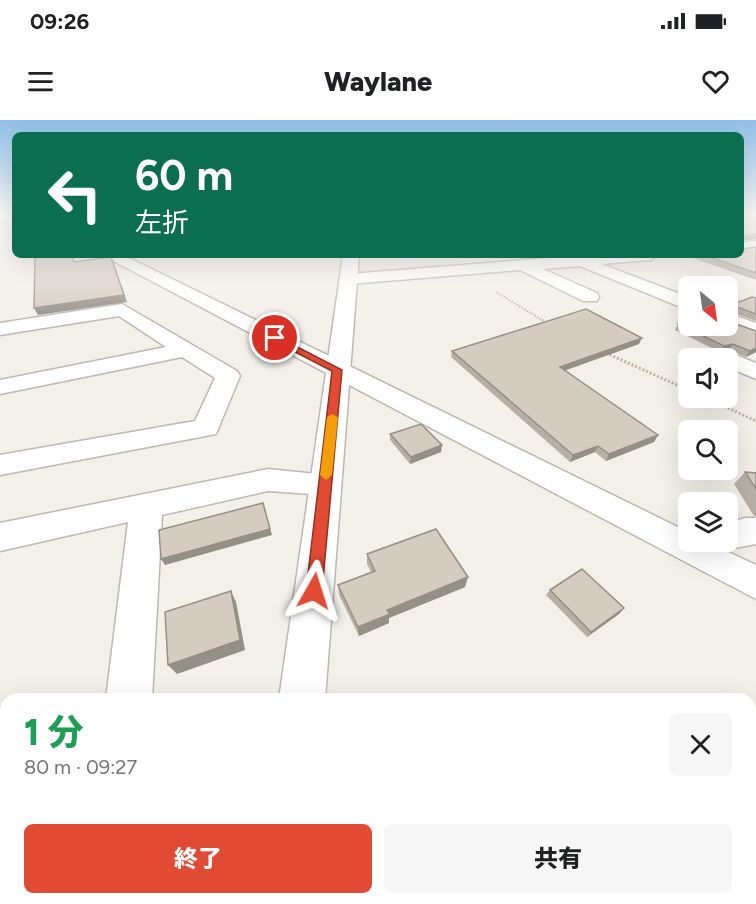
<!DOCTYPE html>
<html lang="ja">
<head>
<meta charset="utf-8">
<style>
  body { margin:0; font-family:Figtree,"Noto Sans JP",sans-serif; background:#f6f6f6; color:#202124; height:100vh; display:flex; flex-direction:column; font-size:22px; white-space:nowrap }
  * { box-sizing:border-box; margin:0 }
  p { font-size:20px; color:#757577 }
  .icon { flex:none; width:33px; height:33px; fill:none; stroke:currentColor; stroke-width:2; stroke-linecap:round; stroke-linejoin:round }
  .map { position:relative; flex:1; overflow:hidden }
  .sheet { position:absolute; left:0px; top:573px; width:756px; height:212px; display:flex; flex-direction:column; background:#fff; border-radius:18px 18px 0 0; box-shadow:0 6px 24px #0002 }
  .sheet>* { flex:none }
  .guide { position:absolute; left:12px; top:12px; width:732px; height:126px; border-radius:9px; box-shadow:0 6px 24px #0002; background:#0b6e4f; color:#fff; overflow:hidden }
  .needle { width:39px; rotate:151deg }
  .controls { position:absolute; left:678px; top:156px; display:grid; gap:12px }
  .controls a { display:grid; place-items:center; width:60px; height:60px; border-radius:9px; background:#fff; box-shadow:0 6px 24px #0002; font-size:30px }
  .pin { position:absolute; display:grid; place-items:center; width:51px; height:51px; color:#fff; margin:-26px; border:3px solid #fff; border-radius:50%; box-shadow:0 2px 6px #0007 }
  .me { position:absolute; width:66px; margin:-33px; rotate:6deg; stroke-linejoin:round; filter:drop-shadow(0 0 4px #0008) }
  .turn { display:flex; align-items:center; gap:21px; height:126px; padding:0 24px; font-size:27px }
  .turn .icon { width:78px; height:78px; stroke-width:2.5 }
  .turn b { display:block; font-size:42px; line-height:51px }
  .round { display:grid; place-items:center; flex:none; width:63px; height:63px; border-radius:9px; background:#f6f6f6 }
  .summary { display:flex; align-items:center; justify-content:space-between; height:102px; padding:0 24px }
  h1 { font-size:36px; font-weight:800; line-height:45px; color:#1e9e55 }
  .cta { display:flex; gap:12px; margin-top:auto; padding:12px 24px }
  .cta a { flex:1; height:69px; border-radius:9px; background:#e14b34; color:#fff; font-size:24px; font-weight:800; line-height:69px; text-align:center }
  .cta a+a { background:#f6f6f6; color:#202124 }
  .status { display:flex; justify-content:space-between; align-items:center; height:42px; padding:0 30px; background:#fff; direction:ltr }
  .status svg { height:16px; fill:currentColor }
  header { display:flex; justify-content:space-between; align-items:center; height:78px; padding:0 24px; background:#fff; font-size:27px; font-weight:800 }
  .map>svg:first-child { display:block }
  .education { fill:#ebe4d6 }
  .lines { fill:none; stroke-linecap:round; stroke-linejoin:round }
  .minor-casing { stroke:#beb8ae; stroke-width:3 }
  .tertiary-casing { stroke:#beb8ae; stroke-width:3 }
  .path-far1 { stroke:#beb3a1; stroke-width:2; stroke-dasharray:1.5 1.5; stroke-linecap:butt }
  .path { stroke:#beb3a1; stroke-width:3; stroke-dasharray:2 2; stroke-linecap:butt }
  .minor { fill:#fff; fill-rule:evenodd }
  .tertiary { fill:#fff; fill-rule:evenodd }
  .wall { fill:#b6afa6 }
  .shaded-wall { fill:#948f87 }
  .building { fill:#d4ccc1; stroke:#948f87; stroke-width:1.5 }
  .route { fill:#e14b34; stroke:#923122; stroke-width:1.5 }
  .slow { fill:#f59e0b }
</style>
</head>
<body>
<div class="status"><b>09:26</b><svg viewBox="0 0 49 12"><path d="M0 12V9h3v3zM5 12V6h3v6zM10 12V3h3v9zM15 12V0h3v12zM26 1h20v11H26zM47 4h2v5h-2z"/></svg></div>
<header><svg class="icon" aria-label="menu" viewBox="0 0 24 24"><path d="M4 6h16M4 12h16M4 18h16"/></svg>Waylane<svg class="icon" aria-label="heart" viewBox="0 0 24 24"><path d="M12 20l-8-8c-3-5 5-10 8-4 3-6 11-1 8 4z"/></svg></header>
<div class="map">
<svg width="756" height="784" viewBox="0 0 756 784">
  <rect width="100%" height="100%" fill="#f3f0ea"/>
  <path class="education" d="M6 645V716L0 718V647Z"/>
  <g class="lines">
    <defs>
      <g id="minor">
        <path d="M0 95H15V99L0 102Z"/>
        <path d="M756 121V131L741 133V123Z"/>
        <path d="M102 135H123L688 412V422H708L715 425 713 422H728V403L745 398H756V424L724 430 756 445V479Z"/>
        <path d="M588 135H658L650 140 601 144 688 177V190L580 146 543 149 597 173 599 177 597 181H583L520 150 349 164 340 159 349 154Z"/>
        <path d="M122 184 237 251 240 256 216 314 0 355V335L195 301 215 258 182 237 0 274V260L166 227 119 196 0 215V203Z"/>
        <path d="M728 193 756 203V216L726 206Z"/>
        <path d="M728 232 756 243V259L728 247V238H717L720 234Z"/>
        <path d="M268 349 336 356 341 364 336 372 325 375 268 371 162 395 152 579H106L128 402 0 431V403Z"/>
        <path d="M6 594V642L0 644V596Z"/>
      </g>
      <g id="tertiary">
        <path d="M343 135H359L325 579H279Z"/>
        <path d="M252 778H310L309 784H251Z"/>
      </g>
    </defs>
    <use href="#minor" class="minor-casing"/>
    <use href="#tertiary" class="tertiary-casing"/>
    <path class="path-far1" d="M496 172 549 204"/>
    <g class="path">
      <path d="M606 233 688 270"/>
      <path d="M706 278 756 301"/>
    </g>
    <use href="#minor" class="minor"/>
    <use href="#tertiary" class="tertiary"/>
  </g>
  <g class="wall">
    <path d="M743 121V129L756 127V160L684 135H741Z"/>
    <path d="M756 178V201L729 191 728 201 756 211V232L746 237 729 230 720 232 675 210 678 204 728 186Z"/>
    <path d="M639 224 565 250 658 315 654 322 606 341 595 332 570 342 451 237 452 231Z"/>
    <path d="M390 314 441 332 410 344 390 320Z"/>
    <path d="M745 352 756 353V396H754L734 364Z"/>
    <path d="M367 434 468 457 465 467 389 498V503L359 516 339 475 338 465 371 452 367 444Z"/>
    <path d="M550 470 624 488 619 494 587 517 546 475Z"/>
  </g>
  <g class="shaded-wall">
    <path d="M756 114V119L741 121 742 116Z"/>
    <path d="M111 137 127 182 38 195 34 188Z"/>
    <path d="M642 218 639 224 558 253 560 247Z"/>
    <path d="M733 224 729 230 720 232 724 226Z"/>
    <path d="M756 228V232L746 237 750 231Z"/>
    <path d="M658 315 654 322 606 341 609 334Z"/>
    <path d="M442 325 441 332 410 344 411 337Z"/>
    <path d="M598 326 595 332 570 342 573 335Z"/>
    <path d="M263 383 272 415 165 445 161 439Z"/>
    <path d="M468 457 465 467 389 498V503L359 516 358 507 387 490Z"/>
    <path d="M231 471 236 482 245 530 177 554 168 545Z"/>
    <path d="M624 488 619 494 587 517 591 512Z"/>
    <path d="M25 778H51L50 784H24Z"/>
  </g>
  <g class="building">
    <path d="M741 95H756V114L742 116 743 129 756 127V153L704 135H741Z"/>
    <path d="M35 135H72L74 142 111 137 124 175 34 188Z"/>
    <path d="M752 177 756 178V194L732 185 729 187 728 201 756 211V228L750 231 733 224 724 226 678 204 688 201V206H728V186Z"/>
    <path d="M586 189 642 218 560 247 658 315 609 334 598 326 573 335 452 231Z"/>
    <path d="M421 304 442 325 411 337 390 314Z"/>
    <path d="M745 352 756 353V369Z"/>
    <path d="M263 383 270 409 161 439 159 410Z"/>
    <path d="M436 409 468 457 387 490 390 494 358 507 338 465 375 451 367 434Z"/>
    <path d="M582 449 624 488 591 512 550 470Z"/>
    <path d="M231 471 240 520 168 545 165 492Z"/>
    <path d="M6 718V778H25L24 784H0V720Z"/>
  </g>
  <linearGradient id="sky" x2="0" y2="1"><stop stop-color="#91c0e8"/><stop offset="0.46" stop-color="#faf8f6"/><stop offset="1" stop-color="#faf8f6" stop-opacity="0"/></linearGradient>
  <rect width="756" height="205" fill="url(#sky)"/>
  <path class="route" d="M272 217H278L342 250 322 471 319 476H308L306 471 332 251 272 220Z"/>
  <path class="slow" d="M332 294 338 297 332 355 326 360 320 355 327 297Z"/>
</svg>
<div class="controls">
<a><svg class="needle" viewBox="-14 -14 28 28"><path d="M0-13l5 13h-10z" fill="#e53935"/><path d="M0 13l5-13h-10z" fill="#757577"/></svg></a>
<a><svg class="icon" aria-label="sound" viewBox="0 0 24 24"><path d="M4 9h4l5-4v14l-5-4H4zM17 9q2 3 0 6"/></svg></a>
<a><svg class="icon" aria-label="search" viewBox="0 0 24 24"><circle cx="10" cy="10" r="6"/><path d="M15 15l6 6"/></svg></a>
<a><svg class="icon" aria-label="layers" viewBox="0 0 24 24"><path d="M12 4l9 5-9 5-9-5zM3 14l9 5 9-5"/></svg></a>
</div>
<div class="pin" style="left:275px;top:218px;background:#d93025"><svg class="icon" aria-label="arrive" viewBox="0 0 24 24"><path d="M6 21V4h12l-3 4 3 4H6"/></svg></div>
<svg class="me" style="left:314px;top:471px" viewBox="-20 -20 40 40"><path d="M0-17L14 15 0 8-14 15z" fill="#e14b34" stroke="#fff" stroke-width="4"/></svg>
<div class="guide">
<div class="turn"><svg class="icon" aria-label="left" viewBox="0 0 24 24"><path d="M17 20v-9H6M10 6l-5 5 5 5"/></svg><div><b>60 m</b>左折</div></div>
</div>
<section class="sheet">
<div class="summary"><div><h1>1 分</h1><p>80 m · 09:27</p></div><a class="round"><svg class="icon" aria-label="close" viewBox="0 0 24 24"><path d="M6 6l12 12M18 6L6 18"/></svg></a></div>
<div class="cta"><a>終了</a><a>共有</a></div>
</section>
</div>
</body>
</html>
